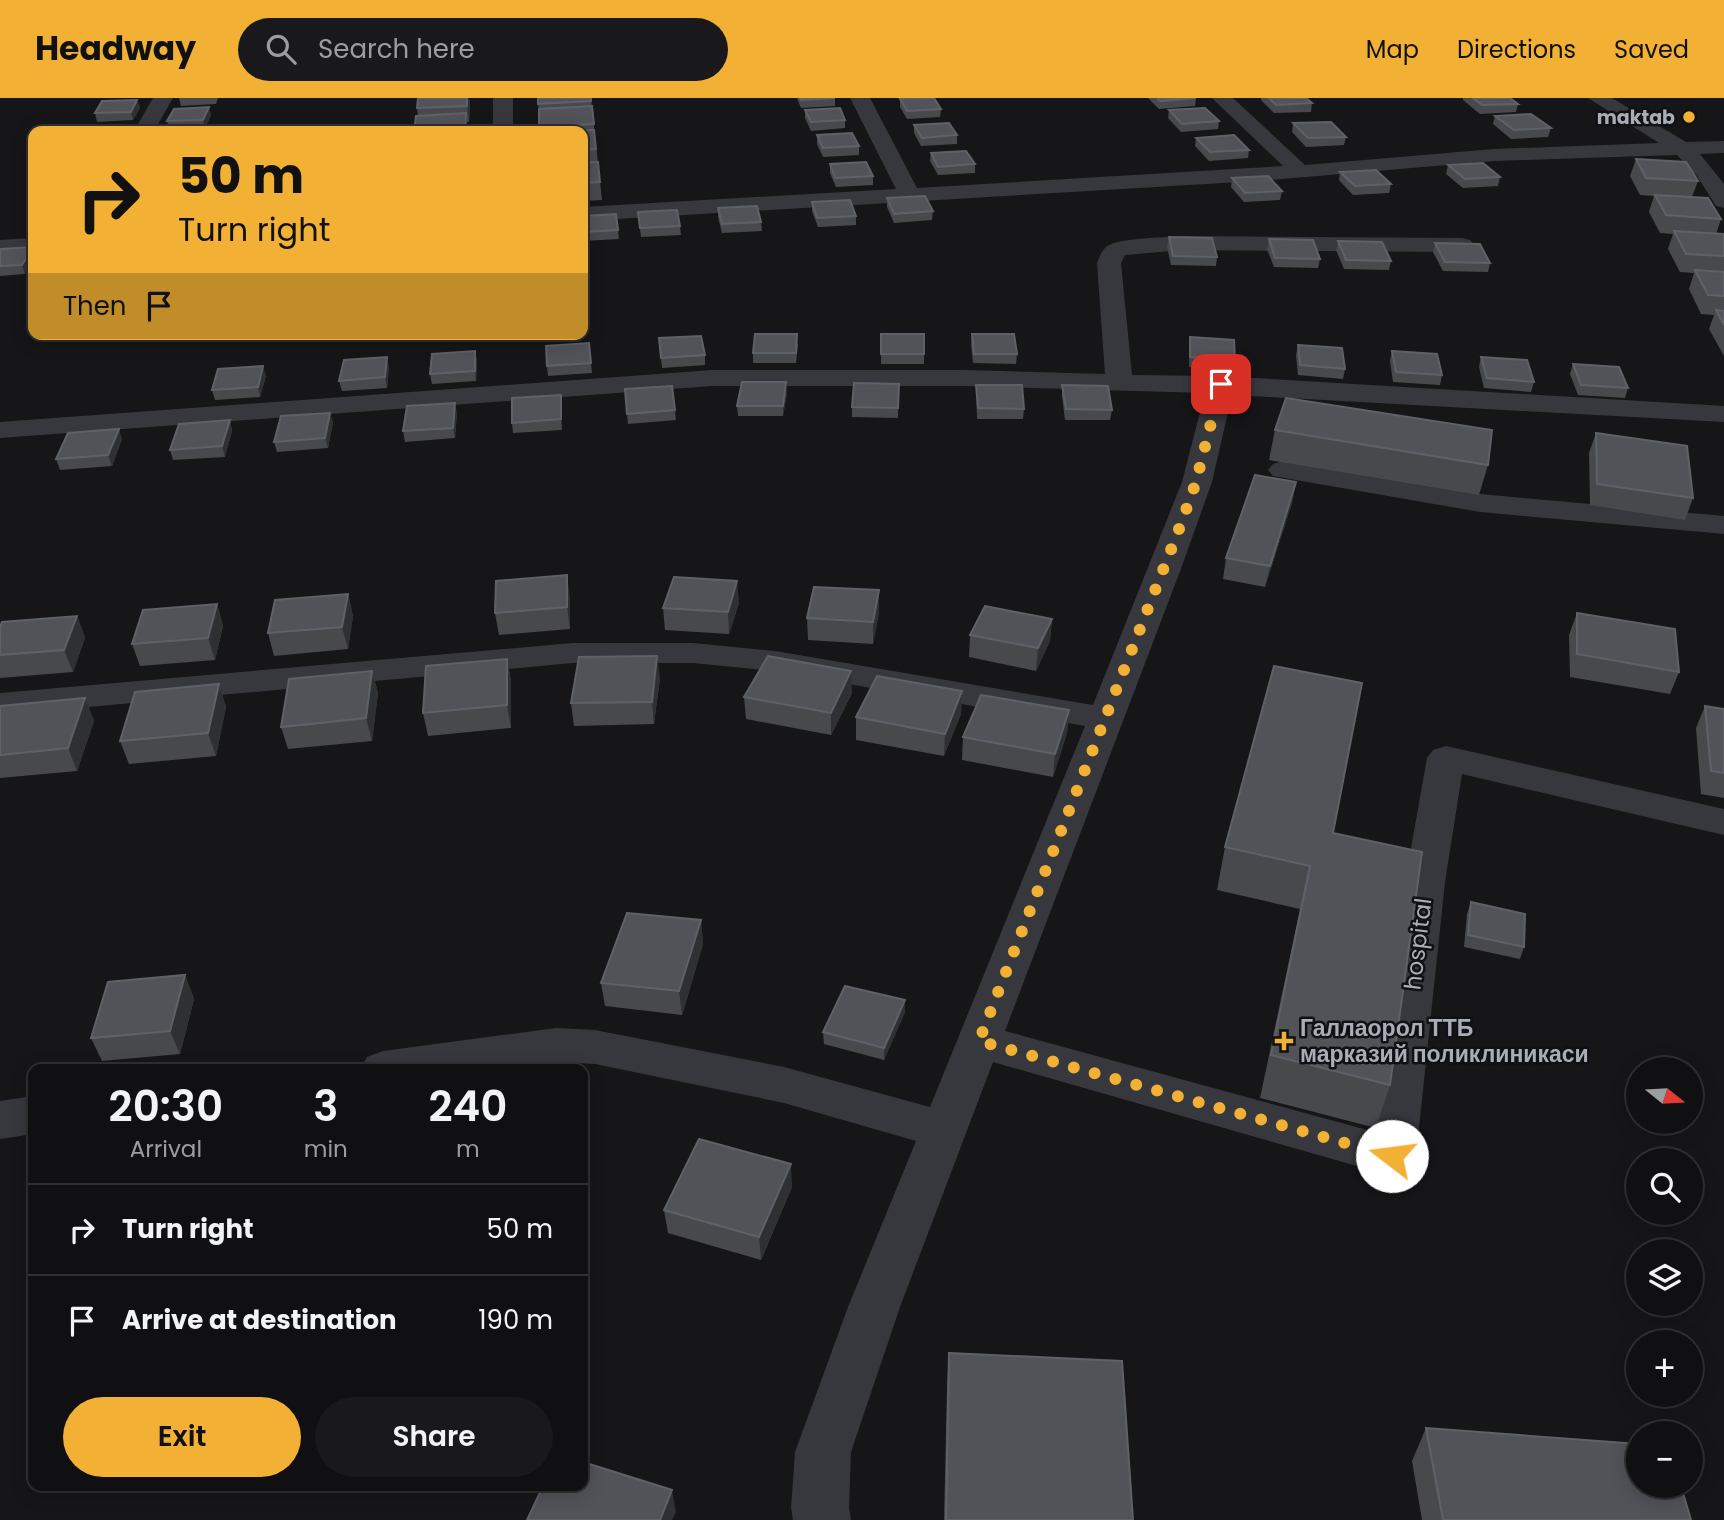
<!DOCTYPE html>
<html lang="en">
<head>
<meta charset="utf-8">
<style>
  body { margin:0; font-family:Poppins,sans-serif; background:#19191b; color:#f1f3f6; height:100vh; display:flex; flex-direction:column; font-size:26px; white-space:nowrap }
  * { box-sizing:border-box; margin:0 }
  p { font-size:23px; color:#9c9d9f }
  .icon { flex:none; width:38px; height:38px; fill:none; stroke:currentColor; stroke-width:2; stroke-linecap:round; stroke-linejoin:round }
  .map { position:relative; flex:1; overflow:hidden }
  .side { position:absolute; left:28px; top:966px; width:560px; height:427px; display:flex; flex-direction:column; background:#101012; border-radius:14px; box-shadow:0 4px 18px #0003,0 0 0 2px #303032 }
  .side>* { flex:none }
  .hud { position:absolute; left:28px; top:28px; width:560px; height:214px; border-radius:14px; box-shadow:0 4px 18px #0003,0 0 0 2px #303032; background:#f2b134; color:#111; overflow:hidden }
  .needle { width:46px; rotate:108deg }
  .tools { position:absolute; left:1626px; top:959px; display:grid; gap:14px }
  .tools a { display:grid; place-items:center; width:77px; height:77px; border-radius:50%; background:#101012; box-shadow:0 4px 18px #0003,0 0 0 2px #303032; font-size:35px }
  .pin { position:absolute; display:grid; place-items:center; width:60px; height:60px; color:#fff; margin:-30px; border-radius:14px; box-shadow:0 4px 10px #0006 }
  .me { position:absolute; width:77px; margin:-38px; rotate:285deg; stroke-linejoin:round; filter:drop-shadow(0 0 5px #0008) }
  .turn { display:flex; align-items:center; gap:24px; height:147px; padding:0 35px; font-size:32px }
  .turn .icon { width:91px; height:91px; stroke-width:2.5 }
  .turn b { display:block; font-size:49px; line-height:60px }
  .then { display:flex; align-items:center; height:66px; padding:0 35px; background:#0003; gap:14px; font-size:26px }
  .eta { display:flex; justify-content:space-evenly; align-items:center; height:119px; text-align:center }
  .eta b { font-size:42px; font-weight:600; line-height:49px }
  .action { display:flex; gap:14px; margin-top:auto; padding:14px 35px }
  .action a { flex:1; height:80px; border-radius:42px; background:#f2b134; color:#111; font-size:28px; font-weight:600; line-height:80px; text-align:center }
  .action a+a { background:#19191b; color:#f1f3f6 }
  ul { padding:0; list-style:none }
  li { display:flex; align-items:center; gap:21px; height:91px; padding:0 35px; border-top:2px solid #303032 }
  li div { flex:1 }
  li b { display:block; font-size:26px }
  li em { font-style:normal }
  header { display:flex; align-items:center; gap:42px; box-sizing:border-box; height:98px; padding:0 35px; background:#f2b134; color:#111 }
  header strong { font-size:33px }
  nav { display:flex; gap:38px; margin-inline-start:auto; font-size:24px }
  .search { width:490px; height:63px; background:#19191b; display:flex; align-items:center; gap:18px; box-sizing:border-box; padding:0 24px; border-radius:38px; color:#9c9d9f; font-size:26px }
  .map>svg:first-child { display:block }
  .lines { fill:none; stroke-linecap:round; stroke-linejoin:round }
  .minor { fill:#37383d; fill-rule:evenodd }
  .wall { fill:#47494d }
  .shaded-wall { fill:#2f3033 }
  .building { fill:#525359; stroke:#5f6168; stroke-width:2 }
  .route { stroke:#f2b134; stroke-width:12; stroke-dasharray:0 21.6 }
  .poi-dot { fill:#f2b134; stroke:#111113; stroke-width:2.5 }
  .labels { text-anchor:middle; stroke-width:5; stroke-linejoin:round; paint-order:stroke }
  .far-poi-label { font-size:19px; font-weight:bold; fill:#a8adb8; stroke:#111113; text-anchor:end }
  .street-label { font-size:23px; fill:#a8adb8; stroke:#111113 }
  .poi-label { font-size:23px; font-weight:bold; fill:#a8adb8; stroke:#111113; text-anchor:start }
</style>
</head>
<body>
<header>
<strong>Headway</strong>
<div class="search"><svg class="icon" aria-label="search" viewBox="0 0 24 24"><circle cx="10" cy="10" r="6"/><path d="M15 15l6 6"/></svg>Search here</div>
<nav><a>Map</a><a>Directions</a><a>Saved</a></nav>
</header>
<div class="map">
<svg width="1724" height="1422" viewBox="0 0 1724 1422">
  <rect width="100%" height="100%" fill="#161618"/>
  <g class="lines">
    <g class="minor">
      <path d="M153 0H173L154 33H134Z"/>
      <rect x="493" y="0" width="20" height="33"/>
      <path d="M850 0H870L917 90 1283 68 1212 0H1233L1305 67 1494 51 1659 45 1588 0H1612L1686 44 1724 43V55L1700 56 1724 86V110L1716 108 1697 78 1677 57 1494 63 1257 83 583 123V109L896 91Z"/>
      <path d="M1182 138 1462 140 1470 142 1474 147 1470 152 1462 154 1182 152 1125 157 1121 165 1132 277 1221 278 1724 308V324L1232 297 1212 384 1182 468 1005 933 1371 1033 1405 784 1427 660 1433 652 1446 648 1724 711V737L1462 676 1445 784 1416 1058 1409 1072 1392 1078 993 964 900 1209 851 1354 849 1410 851 1422H793L791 1410 795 1354 848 1209 916 1043 784 1005 595 966 556 964 506 971H360L367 959 383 953 556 930 595 932 784 969 930 1009 1085 628 775 573 693 565H573L0 617V595L573 545H693L775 553 1093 607 1182 384 1205 295 965 288H712L0 340V324L712 272H965L1105 276 1097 165C1099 160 1101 154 1105 150 1115 139 1166 140 1182 138Z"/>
      <path d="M33 140V154L0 156V142Z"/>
      <path d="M1283 363 1480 396 1724 418V436L1480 414 1273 378 1268 372 1273 366Z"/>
      <path d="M33 998V1036L0 1041V1003Z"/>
    </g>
  </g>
  <g class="wall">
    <path d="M179 0H218L216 6 181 8Z"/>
    <path d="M418 0H469L470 7 469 24H467L468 33 418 18 417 10Z"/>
    <path d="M538 0H591L602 102 583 103V33H539Z"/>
    <path d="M797 0H835V8L801 10Z"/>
    <path d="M1148 0H1196L1195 8 1159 11Z"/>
    <path d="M1261 0H1306L1312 5 1311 14 1274 15 1261 2Z"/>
    <path d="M1463 0H1510L1518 6 1516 14 1480 16 1463 2Z"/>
    <path d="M900 1 941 11 940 19 907 21 900 9Z"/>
    <path d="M137 2 140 10 133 22 97 24 95 15Z"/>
    <path d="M209 9 211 17 205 30 169 32 167 23Z"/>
    <path d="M805 12 845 22V30L811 33 805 20Z"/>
    <path d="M1169 12 1219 23 1218 31 1181 34 1168 20Z"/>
    <path d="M1495 18 1551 30 1548 39 1511 41 1493 26Z"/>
    <path d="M1293 25 1346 39 1344 47 1306 49 1292 34Z"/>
    <path d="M914 27 957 37V46L921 48 914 35Z"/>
    <path d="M817 37 859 48V57L823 59 817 46Z"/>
    <path d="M1196 40 1249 52 1248 60 1209 63 1195 48Z"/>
    <path d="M931 55 975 66V75L938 77 930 63Z"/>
    <path d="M1636 61 1698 83 1692 99 1721 121 1716 136H1724V258L1709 231 1714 217 1701 216 1689 191 1694 175 1680 174 1668 151 1673 136 1660 135 1649 114 1654 98 1640 97 1630 78Z"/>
    <path d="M830 66 873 78V87L836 89 830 75Z"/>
    <path d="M1448 67 1500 79 1498 88 1463 90 1446 76Z"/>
    <path d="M1340 74 1391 86 1389 95 1353 97 1339 82Z"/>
    <path d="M1232 80 1282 93 1280 102 1244 104 1231 89Z"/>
    <path d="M887 100 933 113 932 122 894 125 887 109Z"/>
    <path d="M812 104 856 118V127L818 129 812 113Z"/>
    <path d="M718 110 761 124 762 133 722 135 718 119Z"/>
    <path d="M638 114 680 128 681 137 641 139Z"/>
    <path d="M583 118 618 132 619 141 583 143Z"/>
    <path d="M1169 139 1217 159 1216 168 1171 167 1167 149Z"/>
    <path d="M1269 141 1320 161 1318 170 1274 169 1267 151Z"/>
    <path d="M1338 143 1391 163 1389 172 1344 171 1336 152Z"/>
    <path d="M1435 145 1490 165 1488 174 1443 173 1433 154Z"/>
    <path d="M33 149 25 176 0 178V151Z"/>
    <path d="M881 236 924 256V266H881Z"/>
    <path d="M972 236 1017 256 1016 266 973 265 971 246Z"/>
    <path d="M1190 239 1235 262 1233 272 1189 269Z"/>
    <path d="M659 240 705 257V267L662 270Z"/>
    <path d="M589 245 592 275 548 278 547 268Z"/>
    <path d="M798 246 796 265H753V255Z"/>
    <path d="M1298 247 1345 271 1343 281 1298 277 1296 257Z"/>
    <path d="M475 253 477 263 476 283 432 286 430 276Z"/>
    <path d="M1392 253 1442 277 1440 287 1393 284 1390 263Z"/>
    <path d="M1481 259 1534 284 1531 294 1484 290 1479 269Z"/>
    <path d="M1573 266 1628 290 1625 300 1578 297 1570 276Z"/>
    <path d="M389 269 387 290 342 293 339 283Z"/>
    <path d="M266 278 260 299 215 302 212 292Z"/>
    <path d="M899 286 898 320 852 319V309Z"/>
    <path d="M976 287 1024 311 1023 321H977Z"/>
    <path d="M1062 287 1112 312 1110 322H1065L1062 298Z"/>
    <path d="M625 291 675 312 676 322 628 326Z"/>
    <path d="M787 295 783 318H738L737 308Z"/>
    <path d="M561 297 562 332 513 335 512 325Z"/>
    <path d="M330 315 333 325 328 350 277 354 274 344Z"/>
    <path d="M457 315 455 340 405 344 403 333Z"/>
    <path d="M230 322 232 333 225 359 173 362 170 352Z"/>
    <path d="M1275 332 1488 367 1479 397 1269 362Z"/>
    <path d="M1596 335 1693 400 1685 422 1590 407 1589 355Z"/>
    <path d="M122 341 112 368 60 372 56 361Z"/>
    <path d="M1296 384 1292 405 1265 489 1223 481 1226 460Z"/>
    <path d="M879 492V514L873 546 808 542 807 520Z"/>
    <path d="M348 496 353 518 348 551 274 558 268 535Z"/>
    <path d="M570 499V531L499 537 495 515Z"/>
    <path d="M739 505 729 536 665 532 663 510Z"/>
    <path d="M217 506 223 528 215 562 140 568 132 546Z"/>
    <path d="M1577 515 1679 574 1670 596 1570 579 1569 537Z"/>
    <path d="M77 518 85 540 73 574 0 580V529Z"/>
    <path d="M1052 521 1050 543 1036 573 969 559 970 537Z"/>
    <path d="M507 561 511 583V630L428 638 423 615Z"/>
    <path d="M372 573 378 595 372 643 288 651 281 629Z"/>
    <path d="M660 580 654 626 574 628 571 605Z"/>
    <path d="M219 586 226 609 216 658 129 666 120 643Z"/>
    <path d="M962 593 961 616 944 658 856 642V619Z"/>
    <path d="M852 595 831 637 746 621 744 599Z"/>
    <path d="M85 600 94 623 77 673 0 680V608Z"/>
    <path d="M1705 608 1724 611V700L1701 696 1696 630Z"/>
    <path d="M1069 612 1067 635 1053 679 962 662 963 639Z"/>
    <path d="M1333 735 1390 987 1376 1030 1260 1000 1300 811 1217 792 1225 749Z"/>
    <path d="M1471 804 1524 849 1520 861 1464 849 1467 816Z"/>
    <path d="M701 822 703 846 682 917 605 908 601 885Z"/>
    <path d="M185 877 194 901 180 956 102 963 91 940Z"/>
    <path d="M905 902V914L884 962 824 946 823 934Z"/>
    <path d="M792 1089 761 1162 668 1135 664 1112Z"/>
    <path d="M949 1255 1133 1422H944L947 1288Z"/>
    <path d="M1426 1330 1691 1422H1422L1412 1363Z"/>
  </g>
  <g class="shaded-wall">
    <path d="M467 0H469L470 7 469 24 467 8Z"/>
    <path d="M137 2 140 10 133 22 131 14Z"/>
    <path d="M209 9 211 17 205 30 203 22Z"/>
    <path d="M466 15 468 33H465Z"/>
    <path d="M33 149V163L25 176 22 167Z"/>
    <path d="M475 253 477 263 476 283 475 273Z"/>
    <path d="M387 259 389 269 387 290 385 279Z"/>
    <path d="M263 268 266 278 260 299 258 289Z"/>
    <path d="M786 284 787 295 783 318V308Z"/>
    <path d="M561 297 562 307V332L561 321Z"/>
    <path d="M455 305 457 315 455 340 453 330Z"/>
    <path d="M330 315 333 325 328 350 325 340Z"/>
    <path d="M230 322 232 333 225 359 222 348Z"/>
    <path d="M119 331 122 341 112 368 108 357Z"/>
    <path d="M1296 384 1292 405 1265 489 1270 468Z"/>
    <path d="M567 477 570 499V531L567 509Z"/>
    <path d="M737 483 739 505 729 536 728 514Z"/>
    <path d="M879 492V514L873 546V524Z"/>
    <path d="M348 496 353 518 348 551 342 529Z"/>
    <path d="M217 506 223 528 215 562 208 540Z"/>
    <path d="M77 518 85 540 73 574 64 552Z"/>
    <path d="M1052 521 1050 543 1036 573 1038 550Z"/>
    <path d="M657 558 660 580 654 626 652 604Z"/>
    <path d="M507 561 511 583V630L507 607Z"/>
    <path d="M372 573 378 595 372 643 366 620Z"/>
    <path d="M851 573 852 595 831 637V615Z"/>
    <path d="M219 586 226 609 216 658 208 635Z"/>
    <path d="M962 593 961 616 944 658 945 636Z"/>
    <path d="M85 600 94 623 77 673 68 650Z"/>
    <path d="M1069 612 1067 635 1053 679 1055 656Z"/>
    <path d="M701 822 703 846 682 917 679 893Z"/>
    <path d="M185 877 194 901 180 956 170 933Z"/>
    <path d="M905 902V914L884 962V950Z"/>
    <path d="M791 1066 792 1089 761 1162 759 1139Z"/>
    <path d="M672 1392 676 1414 672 1422H660Z"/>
  </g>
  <g class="building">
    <path d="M418 0H467V8L417 10Z"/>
    <path d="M538 0H591V3L538 6Z"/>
    <path d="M800 0H835L801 2Z"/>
    <path d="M918 0H934L941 11 907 13 900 1Z"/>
    <path d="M1157 0H1196L1160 3Z"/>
    <path d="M1269 0H1306L1312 5 1276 7Z"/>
    <path d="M1473 0H1510L1518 6 1482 7Z"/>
    <path d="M137 2 131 14 95 15 102 3Z"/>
    <path d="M592 8 594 26 539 29V11Z"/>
    <path d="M209 9 203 22 167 23 174 11Z"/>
    <path d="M840 10 845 22 811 24 805 12Z"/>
    <path d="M1205 10 1219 23 1182 26 1169 12Z"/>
    <path d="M466 15 465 33H414L416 18Z"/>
    <path d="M1531 16 1551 30 1514 32 1495 18Z"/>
    <path d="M1331 24 1346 39 1308 40 1293 25Z"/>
    <path d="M949 25 957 37 922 40 914 27Z"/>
    <path d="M121 30 119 33H84L85 32Z"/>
    <path d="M594 32 596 51 583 52V33H572Z"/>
    <path d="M852 35 859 48 823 50 817 37Z"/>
    <path d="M1234 37 1249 52 1210 54 1196 40Z"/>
    <path d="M966 53 975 66 938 69 931 55Z"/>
    <path d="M1636 61 1686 64 1698 83 1646 80Z"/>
    <path d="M583 64H598L600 84 583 85Z"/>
    <path d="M866 64 873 78 835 80 830 66Z"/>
    <path d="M1483 65 1500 79 1465 81 1448 67Z"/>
    <path d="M1376 72 1391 86 1355 88 1340 74Z"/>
    <path d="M1268 78 1282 93 1245 95 1232 80Z"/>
    <path d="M1655 97 1708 100 1721 121 1666 117Z"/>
    <path d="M925 98 933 113 894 116 887 100Z"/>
    <path d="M850 102 856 118 817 120 812 104Z"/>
    <path d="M757 108 761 124 722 126 718 110Z"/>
    <path d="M677 112 680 128 640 130 638 114Z"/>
    <path d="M616 116 618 132 583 134V118Z"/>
    <path d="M1674 133 1724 136V158L1686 156Z"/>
    <path d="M1169 139 1212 140 1217 159 1173 158Z"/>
    <path d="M1269 141 1313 142 1320 161 1275 160Z"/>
    <path d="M1338 143 1382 144 1391 163 1346 162Z"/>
    <path d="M1435 145 1480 146 1490 165 1445 164Z"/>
    <path d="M33 149 22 167 0 168V151Z"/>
    <path d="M1695 172 1724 174V198L1708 197Z"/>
    <path d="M1716 212 1724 213V227Z"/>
    <path d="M755 236H797L796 255H753Z"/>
    <rect x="881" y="236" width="43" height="20"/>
    <path d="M972 236H1014L1017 256H974Z"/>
    <path d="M701 238 705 257 661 260 659 240Z"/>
    <path d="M1190 239 1234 242 1235 262 1190 259Z"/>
    <path d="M589 245 591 265 547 268 546 248Z"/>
    <path d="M1298 247 1342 250 1345 271 1300 267Z"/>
    <path d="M475 253V273L430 276 432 256Z"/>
    <path d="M1392 253 1437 256 1442 277 1396 274Z"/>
    <path d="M387 259 385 279 339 283 344 262Z"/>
    <path d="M1481 259 1527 262 1534 284 1487 280Z"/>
    <path d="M1573 266 1619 269 1628 290 1581 287Z"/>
    <path d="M263 268 258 289 212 292 218 271Z"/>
    <path d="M742 284H786L783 308H737Z"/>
    <path d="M854 285 899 286 898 310 852 309Z"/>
    <path d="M976 287H1022L1024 311 978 310Z"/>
    <path d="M1062 287 1108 288 1112 312 1066 311Z"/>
    <path d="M672 288 675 312 627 316 625 291Z"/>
    <path d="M561 297V321L512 325V300Z"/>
    <path d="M1286 300 1492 332 1488 367 1275 332Z"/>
    <path d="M455 305 453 330 403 333 407 308Z"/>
    <path d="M330 315 325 340 274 344 281 318Z"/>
    <path d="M230 322 222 348 170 352 179 326Z"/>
    <path d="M119 331 108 357 56 361 68 335Z"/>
    <path d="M1596 335 1687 348 1693 400 1597 386Z"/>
    <path d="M1255 377 1296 384 1270 468 1226 460Z"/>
    <path d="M567 477V509L495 515 496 483Z"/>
    <path d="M674 479 737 483 728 514 663 510Z"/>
    <path d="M814 489 879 492 873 524 807 520Z"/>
    <path d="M348 496 342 529 268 535 275 502Z"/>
    <path d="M217 506 208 540 132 546 143 512Z"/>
    <path d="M985 508 1052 521 1038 550 970 537Z"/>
    <path d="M1577 515 1675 531 1679 574 1577 556Z"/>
    <path d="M77 518 64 552 0 557V529L2 524Z"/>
    <path d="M657 558 652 604 571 605 579 559Z"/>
    <path d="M768 558 851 573 831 615 744 599Z"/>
    <path d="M507 561V607L423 615 426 568Z"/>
    <path d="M1274 568 1362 585 1333 735 1422 754 1390 987 1271 957 1310 768 1225 749Z"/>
    <path d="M372 573 366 620 281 629 289 581Z"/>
    <path d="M877 578 962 593 945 636 856 619Z"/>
    <path d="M219 586 208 635 120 643 135 594Z"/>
    <path d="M981 597 1069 612 1055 656 963 639Z"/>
    <path d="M85 600 68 650 0 657V608Z"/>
    <path d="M1705 608 1724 611V675L1711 673Z"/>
    <path d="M1471 804 1525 816 1524 849 1468 837Z"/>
    <path d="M627 815 701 822 679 893 601 885Z"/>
    <path d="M185 877 170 933 91 940 108 884Z"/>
    <path d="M845 888 905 902 884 950 823 934Z"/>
    <path d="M699 1041 791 1066 759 1139 664 1112Z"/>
    <path d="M949 1255 1122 1263 1133 1422H946Z"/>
    <path d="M1426 1330 1638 1346V1388H1681L1691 1422H1443Z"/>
    <path d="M583 1364 672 1392 660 1422H527L543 1388H583Z"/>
  </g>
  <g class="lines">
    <path class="route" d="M1221 286 1196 384 1181 426 979 943 1392 1058"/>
  </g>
  <g class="poi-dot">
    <circle cx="1689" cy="19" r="7"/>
    <path d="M1280.5 932.5h7v7h7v7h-7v7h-7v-7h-7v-7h7z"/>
  </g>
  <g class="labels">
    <g class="far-poi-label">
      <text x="1675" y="26">maktab</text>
    </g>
    <g class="street-label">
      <text transform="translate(1418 846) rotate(-83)" y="8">hospital</text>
    </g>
    <g class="poi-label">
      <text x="1300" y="938">Галлаорол ТТБ<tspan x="1300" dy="26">марказий поликлиникаси</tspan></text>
    </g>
  </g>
</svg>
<div class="tools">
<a><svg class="needle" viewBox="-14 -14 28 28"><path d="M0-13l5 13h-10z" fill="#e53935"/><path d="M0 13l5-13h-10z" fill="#9c9d9f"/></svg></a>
<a><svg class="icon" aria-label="search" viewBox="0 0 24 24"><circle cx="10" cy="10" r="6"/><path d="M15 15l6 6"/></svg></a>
<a><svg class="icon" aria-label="layers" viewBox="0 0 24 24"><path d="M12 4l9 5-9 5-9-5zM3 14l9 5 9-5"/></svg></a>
<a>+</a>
<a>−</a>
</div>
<div class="pin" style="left:1221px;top:286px;background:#d93025"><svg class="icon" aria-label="arrive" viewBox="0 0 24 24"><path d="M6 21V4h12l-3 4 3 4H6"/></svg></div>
<svg class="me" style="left:1392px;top:1058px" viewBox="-20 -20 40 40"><circle r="19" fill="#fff"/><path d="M0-13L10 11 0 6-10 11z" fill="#f2b134"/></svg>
<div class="hud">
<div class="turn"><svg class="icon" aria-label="right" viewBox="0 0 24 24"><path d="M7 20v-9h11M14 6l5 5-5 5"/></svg><div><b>50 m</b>Turn right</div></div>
<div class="then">Then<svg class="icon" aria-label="arrive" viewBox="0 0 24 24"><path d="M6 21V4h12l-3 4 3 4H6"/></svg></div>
</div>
<section class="side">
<div class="eta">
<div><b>20:30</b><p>Arrival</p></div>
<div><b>3</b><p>min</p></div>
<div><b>240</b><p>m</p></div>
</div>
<ul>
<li><svg class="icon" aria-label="right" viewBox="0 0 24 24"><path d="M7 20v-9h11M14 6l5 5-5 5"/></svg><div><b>Turn right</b></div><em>50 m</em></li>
<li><svg class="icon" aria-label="arrive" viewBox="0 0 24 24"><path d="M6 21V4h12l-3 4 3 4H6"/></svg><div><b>Arrive at destination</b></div><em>190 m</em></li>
</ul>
<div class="action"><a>Exit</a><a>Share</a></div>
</section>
</div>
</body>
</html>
